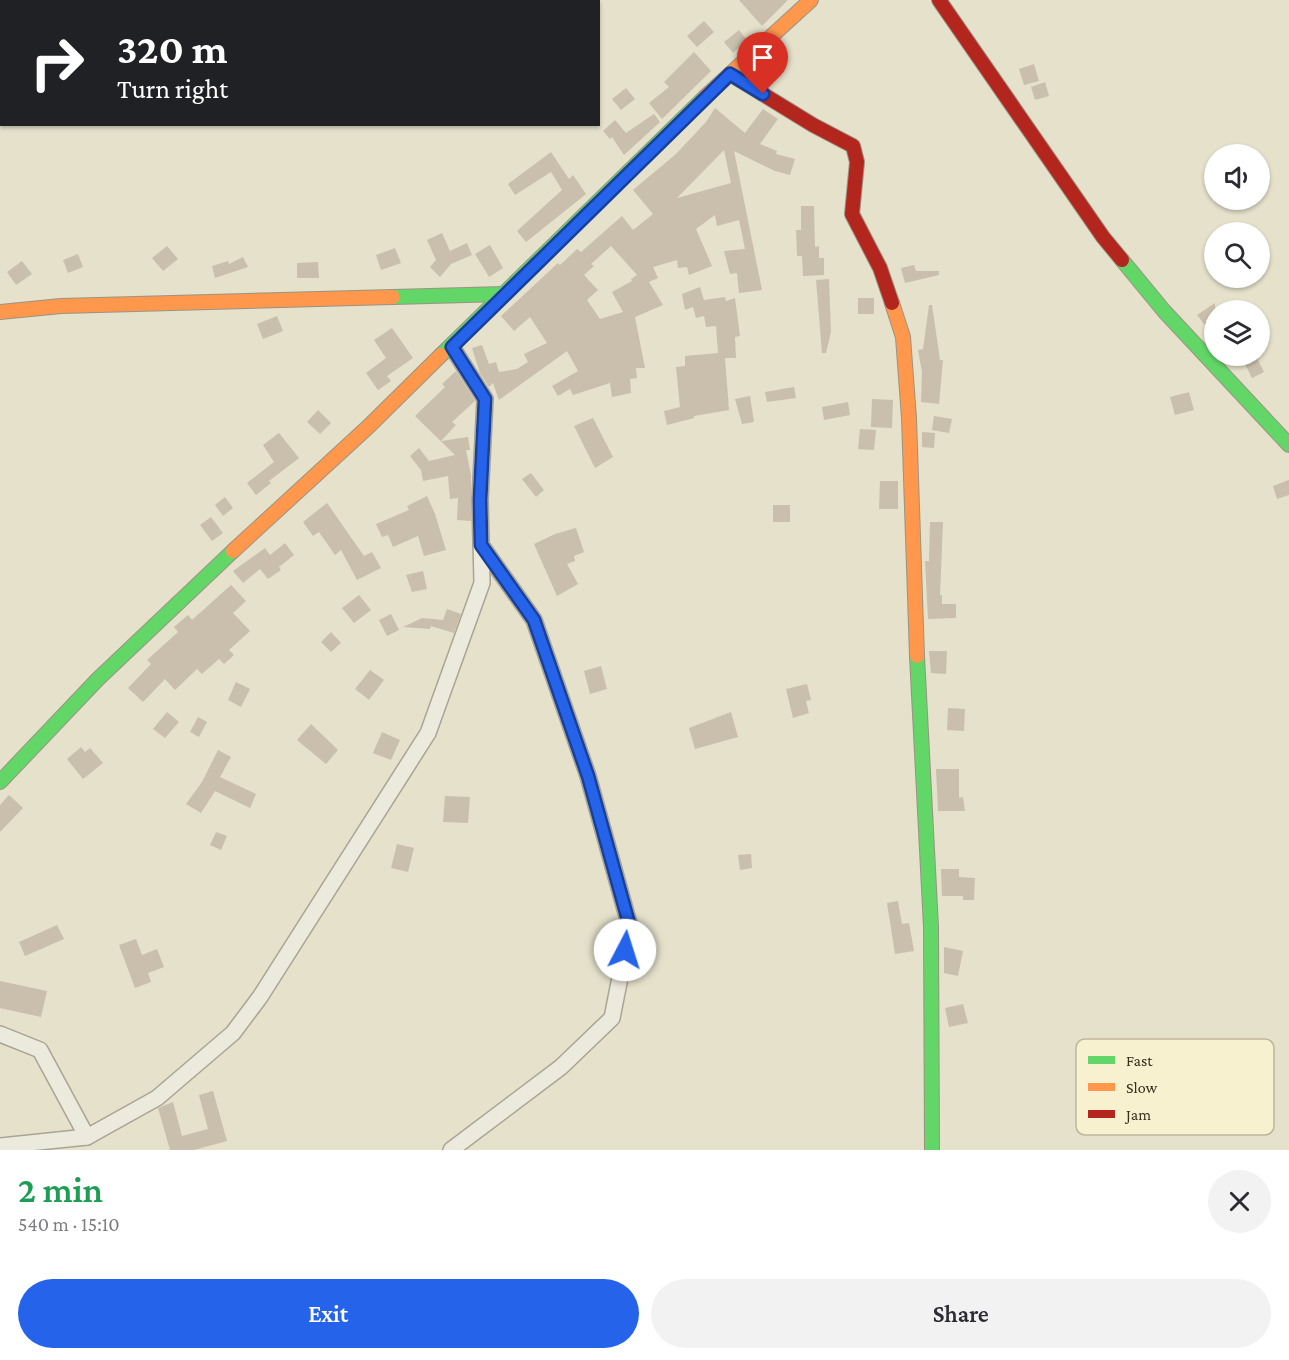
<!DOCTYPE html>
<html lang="en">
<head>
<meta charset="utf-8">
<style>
  body { margin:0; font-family:"Crimson Pro",serif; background:#f2f2f3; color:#2b2b33; height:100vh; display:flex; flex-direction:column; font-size:22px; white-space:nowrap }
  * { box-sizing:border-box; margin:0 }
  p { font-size:20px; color:#7c7c81 }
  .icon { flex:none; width:33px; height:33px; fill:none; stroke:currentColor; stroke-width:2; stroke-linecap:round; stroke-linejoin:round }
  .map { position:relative; height:1150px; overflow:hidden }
  .side { display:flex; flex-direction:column; background:#fff; flex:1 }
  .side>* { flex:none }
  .banner { position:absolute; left:0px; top:0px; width:600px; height:126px; box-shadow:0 2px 4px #0004; background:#202124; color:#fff; overflow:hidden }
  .tools { position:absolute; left:1204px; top:144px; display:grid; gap:12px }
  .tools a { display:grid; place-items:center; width:66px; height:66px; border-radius:50%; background:#fff; box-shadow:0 2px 4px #0004; font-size:30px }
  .pin { position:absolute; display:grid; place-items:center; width:51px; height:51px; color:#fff; margin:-62px -26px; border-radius:50% 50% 50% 0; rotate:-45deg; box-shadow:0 0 6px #0007 }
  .pin .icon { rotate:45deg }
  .me { position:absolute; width:66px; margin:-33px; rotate:5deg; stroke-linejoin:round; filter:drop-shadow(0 0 4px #0008) }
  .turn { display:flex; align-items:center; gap:21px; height:126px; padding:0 18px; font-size:27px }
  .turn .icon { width:78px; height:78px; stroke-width:2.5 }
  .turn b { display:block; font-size:42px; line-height:51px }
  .round { display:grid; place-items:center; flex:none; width:63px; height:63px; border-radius:32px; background:#f2f2f3 }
  .headline { display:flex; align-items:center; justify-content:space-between; height:102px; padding:0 18px }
  h1 { font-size:36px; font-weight:600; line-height:45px; color:#1e9e55 }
  .primary-button { display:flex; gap:12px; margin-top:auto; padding:12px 18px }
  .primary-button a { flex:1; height:69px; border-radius:36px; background:#2563eb; color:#fff; font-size:24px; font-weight:600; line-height:69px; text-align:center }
  .primary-button a+a { background:#f2f2f3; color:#2b2b33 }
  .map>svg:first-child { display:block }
  .building { fill:#c9bfac; fill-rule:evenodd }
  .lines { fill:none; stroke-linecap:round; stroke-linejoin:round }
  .street-casing { stroke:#aaa494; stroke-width:18 }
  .fast-casing { stroke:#999484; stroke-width:16 }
  .slow-casing { stroke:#999484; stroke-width:16 }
  .jam-casing { stroke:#999484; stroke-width:16 }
  .street { stroke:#eceadd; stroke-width:15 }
  .fast { stroke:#63d668; stroke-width:14 }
  .slow { stroke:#ff974d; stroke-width:14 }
  .jam { stroke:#b3261e; stroke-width:14 }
  .route-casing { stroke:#184099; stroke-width:15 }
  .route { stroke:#2563eb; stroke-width:10 }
  .key { fill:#f7f1d0; stroke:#beb69a; stroke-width:1.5 }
  .key-label { font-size:16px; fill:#382e1c }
</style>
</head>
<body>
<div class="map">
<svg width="1289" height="1150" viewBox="0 0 1289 1150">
  <rect width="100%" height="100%" fill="#e5e1cb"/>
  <g class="building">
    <path d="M739 0H788L762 26Z"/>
    <path d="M704 21 714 32 697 47 687 36Z"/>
    <path d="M739 30 747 40 733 53 724 42Z"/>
    <path d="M694 52 711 71 662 119 649 103 669 87 664 82Z"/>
    <path d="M1034 64 1039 81 1024 85 1019 69Z"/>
    <path d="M1045 82 1049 96 1035 100 1031 87Z"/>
    <path d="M626 88 635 99 621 110 612 99Z"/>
    <path d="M715 108 745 133 763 109 778 119 760 144 777 151 776 154 795 159 790 175 775 171 734 151 762 290 739 293 737 273 730 274 724 251 745 249 739 220 717 226 715 215 696 229 712 266 689 275 687 267 678 268 677 260 653 267 658 278 649 282 663 305 635 317 645 368H636L637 378 630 379 631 393 612 397 610 383 573 395 570 389 558 396 552 386 578 371 567 351 499 400 493 383 489 387 480 373 472 348 482 345 489 364 496 362 499 372 517 369 528 362 524 354 547 343 530 317 514 331 501 316 558 263 560 265 577 249 581 252 622 216 633 230 653 214 633 190 676 154 706 122ZM724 150 731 183 677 198ZM611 246 637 275 631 279 632 281 612 292 623 312 600 319 587 300 598 290 584 275 594 266 591 264Z"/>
    <path d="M654 114 660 122 624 155 612 137 610 139 603 131 615 120 626 133Z"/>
    <path d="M551 152 569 179 573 175 586 194 526 242 517 231 562 190 551 172 515 195 508 184Z"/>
    <path d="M801 206H814L815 247 819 246V258H824V275L803 276 802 256H797L796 230H801Z"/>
    <path d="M442 233 450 251 467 243 472 255 451 264 440 277 430 267 436 260 427 240Z"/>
    <path d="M490 245 503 268 489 277 475 254Z"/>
    <path d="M167 246 178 259 163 271 152 258Z"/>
    <path d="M395 248 401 263 381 270 376 255Z"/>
    <path d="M78 254 83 267 68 273 63 260Z"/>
    <path d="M243 257 248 267 215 278 212 266 228 261 229 264Z"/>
    <path d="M22 261 32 274 16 285 7 272Z"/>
    <path d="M318 262 319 278H297V263Z"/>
    <path d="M914 265 916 271H939V275L905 283 901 268Z"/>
    <path d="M829 279 831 332 826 353H822L816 280Z"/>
    <path d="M700 287 704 300 725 297 726 301 735 298 740 336 735 337 736 358H725L729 410 694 416V418L667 425 664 411 680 407 676 367 685 366V356L718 353 716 326 706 327 704 316 696 318 693 307 685 310 682 294Z"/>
    <rect x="858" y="298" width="16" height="16"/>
    <path d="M1215 303V322L1207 328 1197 315Z"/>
    <path d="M929 305H932L940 360H943L939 404 921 402 922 372 918 350 923 349Z"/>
    <path d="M277 316 283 331 263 339 257 324Z"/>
    <path d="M392 328 413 358 387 376 391 381 378 390 366 373 386 358 374 340Z"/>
    <path d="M1241 356H1256L1264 372 1252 378Z"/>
    <path d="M456 371 475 401 452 422 456 425 441 441 468 437 470 450H466L471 475V521L457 520 458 498 450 499 448 476 423 481 421 470 410 456 419 448 429 461 455 455 415 416 445 387 442 384Z"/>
    <path d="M794 387 796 398 767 402 765 392Z"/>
    <path d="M1189 392 1194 410 1175 415 1170 397Z"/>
    <path d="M750 396 754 422 742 424 735 399Z"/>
    <path d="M872 399 893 400 892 428 871 427Z"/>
    <path d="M848 402 850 415 824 420 822 407Z"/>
    <path d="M318 410 331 423 320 434 307 422Z"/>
    <path d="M934 416 952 419 949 433 932 430Z"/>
    <path d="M593 418 613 457 595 468 574 426Z"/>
    <path d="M860 429 876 430 874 450 858 449Z"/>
    <path d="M922 432 935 433 934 448 922 447Z"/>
    <path d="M279 433 299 458 269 481 271 483 256 495 247 483 274 462 263 445Z"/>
    <path d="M531 473 544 490 536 497 522 479Z"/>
    <path d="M1289 480V495L1277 499 1273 486Z"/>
    <path d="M880 481H898V509H879Z"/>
    <path d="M427 496 435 514 446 550 424 556 418 536 393 547 388 535 382 537 376 524 409 510 407 506Z"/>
    <path d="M225 497 233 508 223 516 215 505Z"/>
    <path d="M327 503 364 556 372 552 381 568 357 580 341 550 335 555 319 532 313 536 303 522Z"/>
    <rect x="773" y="505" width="17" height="17"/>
    <path d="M211 517 223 533 212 541 200 525Z"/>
    <path d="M930 522H943L940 595H942V604H956V618L928 619 925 561H929Z"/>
    <path d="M576 528 584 552 574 556 575 561 567 564 578 584 557 596 534 544 555 534Z"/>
    <path d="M285 543 294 555 279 567 281 570 268 579 260 569 243 583 233 571 265 548 270 555Z"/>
    <path d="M423 571 427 589 412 592 406 575Z"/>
    <path d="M231 585 246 601 233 613 250 631 229 650 234 655 224 664 219 659 202 674 197 669 175 690 165 679 143 702 128 688 151 664 147 660 178 632 174 627 188 615 192 620Z"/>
    <path d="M359 595 371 610 354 623 342 608Z"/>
    <path d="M447 609 461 614 454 633 431 626 430 629 403 627 422 618 443 620Z"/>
    <path d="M391 614 399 630 387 636 379 620Z"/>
    <path d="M331 632 341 643 331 652 321 642Z"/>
    <path d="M929 651H947L946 674 931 673Z"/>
    <path d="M601 666 607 689 590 694 584 671Z"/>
    <path d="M370 670 384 680 369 700 355 689Z"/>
    <path d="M236 682 250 689 241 707 228 700Z"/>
    <path d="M807 684 811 700 806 701 809 713 793 718 786 689Z"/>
    <path d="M948 708 965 709 964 731 947 730Z"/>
    <path d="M167 712 179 722 165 738 153 729Z"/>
    <path d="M731 712 738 737 695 749 689 728Z"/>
    <path d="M198 717 207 722 199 737 190 732Z"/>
    <path d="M311 724 338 750 326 764 297 740Z"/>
    <path d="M382 732 400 740 391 760 373 753Z"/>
    <path d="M81 747 85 752 90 748 103 763 83 779 67 759Z"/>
    <path d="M218 750 231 757 220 777 256 794 250 808 215 791 201 813 186 804 202 782Z"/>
    <path d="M936 769H959V798L963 797 965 811H938Z"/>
    <path d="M9 795 23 808 0 832V805Z"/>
    <path d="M445 796 470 797 468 823 443 822Z"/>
    <path d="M216 832 227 836 221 850 210 845Z"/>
    <path d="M397 844 414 848 408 872 391 868Z"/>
    <path d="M751 854 752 868 740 870 738 855Z"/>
    <path d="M941 869H959V877L975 878 974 900H963V896H942Z"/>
    <path d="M898 901 902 924 909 923 914 951 895 954 887 903Z"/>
    <path d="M57 925 64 939 25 956 19 942Z"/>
    <path d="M136 939 142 955 157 949 164 967 148 973 151 982 135 988 119 945Z"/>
    <path d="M944 947 963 951 958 976 944 973Z"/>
    <path d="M0 981 47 991 41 1017 0 1008Z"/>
    <path d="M963 1004 968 1023 949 1027 945 1008Z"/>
    <path d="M213 1091 227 1141 194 1150H170L158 1108 173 1102 182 1136 208 1129 199 1095Z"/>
  </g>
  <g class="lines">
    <defs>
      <g id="street">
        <path d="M0 1034 40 1050 87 1137"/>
        <path d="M0 1146 87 1137 157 1098 233 1033 260 997 428 733 482 583 480 500 485 399 452 347"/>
        <path d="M451 1150 561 1067 612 1018 630 927 588 776 534 620 481 545"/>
      </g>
      <g id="fast">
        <path d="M1122 260 1164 311 1289 445"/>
        <path d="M393 297 504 294"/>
        <path d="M441 355 705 97"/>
        <path d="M917 656 931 927 932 1150"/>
        <path d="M0 782 98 679 233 551"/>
      </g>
      <g id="slow">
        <path d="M705 97 811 0"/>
        <path d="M892 303 903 337 909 418 917 656"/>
        <path d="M0 312 61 306 393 297"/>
        <path d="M233 551 368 427 441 355"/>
      </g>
      <g id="jam">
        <path d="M939 0 1103 237 1122 260"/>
        <path d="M730 74 813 125 853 146 857 162 852 214 880 268 892 303"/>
      </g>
    </defs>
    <use href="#street" class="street-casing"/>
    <use href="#fast" class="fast-casing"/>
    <use href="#slow" class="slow-casing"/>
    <use href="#jam" class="jam-casing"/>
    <use href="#street" class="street"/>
    <use href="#fast" class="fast"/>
    <use href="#slow" class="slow"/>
    <use href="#jam" class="jam"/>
  </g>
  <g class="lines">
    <defs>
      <path id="route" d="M625 950 630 927 588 776 534 620 481 545 480 500 485 399 452 347 730 74 763 94"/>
    </defs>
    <use href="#route" class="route-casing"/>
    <use href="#route" class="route"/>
  </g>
  <rect x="1076" y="1039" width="198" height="96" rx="9" class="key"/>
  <rect x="1088" y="1056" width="27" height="8" fill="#63d668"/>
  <rect x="1088" y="1083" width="27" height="8" fill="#ff974d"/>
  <rect x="1088" y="1110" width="27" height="8" fill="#b3261e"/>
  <g class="key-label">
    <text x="1126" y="1066">Fast</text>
    <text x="1126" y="1093">Slow</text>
    <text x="1126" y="1120">Jam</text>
  </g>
</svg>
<div class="tools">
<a><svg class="icon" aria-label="sound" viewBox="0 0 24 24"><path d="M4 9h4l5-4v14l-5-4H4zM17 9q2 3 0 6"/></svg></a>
<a><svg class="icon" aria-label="search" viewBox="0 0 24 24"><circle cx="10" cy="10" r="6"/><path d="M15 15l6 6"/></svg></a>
<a><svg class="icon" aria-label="layers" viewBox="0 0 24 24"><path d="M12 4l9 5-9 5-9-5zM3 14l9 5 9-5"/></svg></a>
</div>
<div class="pin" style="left:763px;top:94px;background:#d93025"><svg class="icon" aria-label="arrive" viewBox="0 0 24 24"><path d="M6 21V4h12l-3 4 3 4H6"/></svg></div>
<svg class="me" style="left:625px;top:950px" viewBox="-20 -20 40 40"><circle r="19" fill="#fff"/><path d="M0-13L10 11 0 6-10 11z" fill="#2563eb"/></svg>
<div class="banner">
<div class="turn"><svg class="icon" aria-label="right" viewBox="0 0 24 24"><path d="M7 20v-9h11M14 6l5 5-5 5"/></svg><div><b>320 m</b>Turn right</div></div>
</div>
</div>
<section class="side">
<div class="headline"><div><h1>2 min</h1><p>540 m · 15:10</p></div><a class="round"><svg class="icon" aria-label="close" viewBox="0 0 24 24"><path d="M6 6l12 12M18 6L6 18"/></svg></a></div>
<div class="primary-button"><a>Exit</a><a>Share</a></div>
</section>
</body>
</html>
